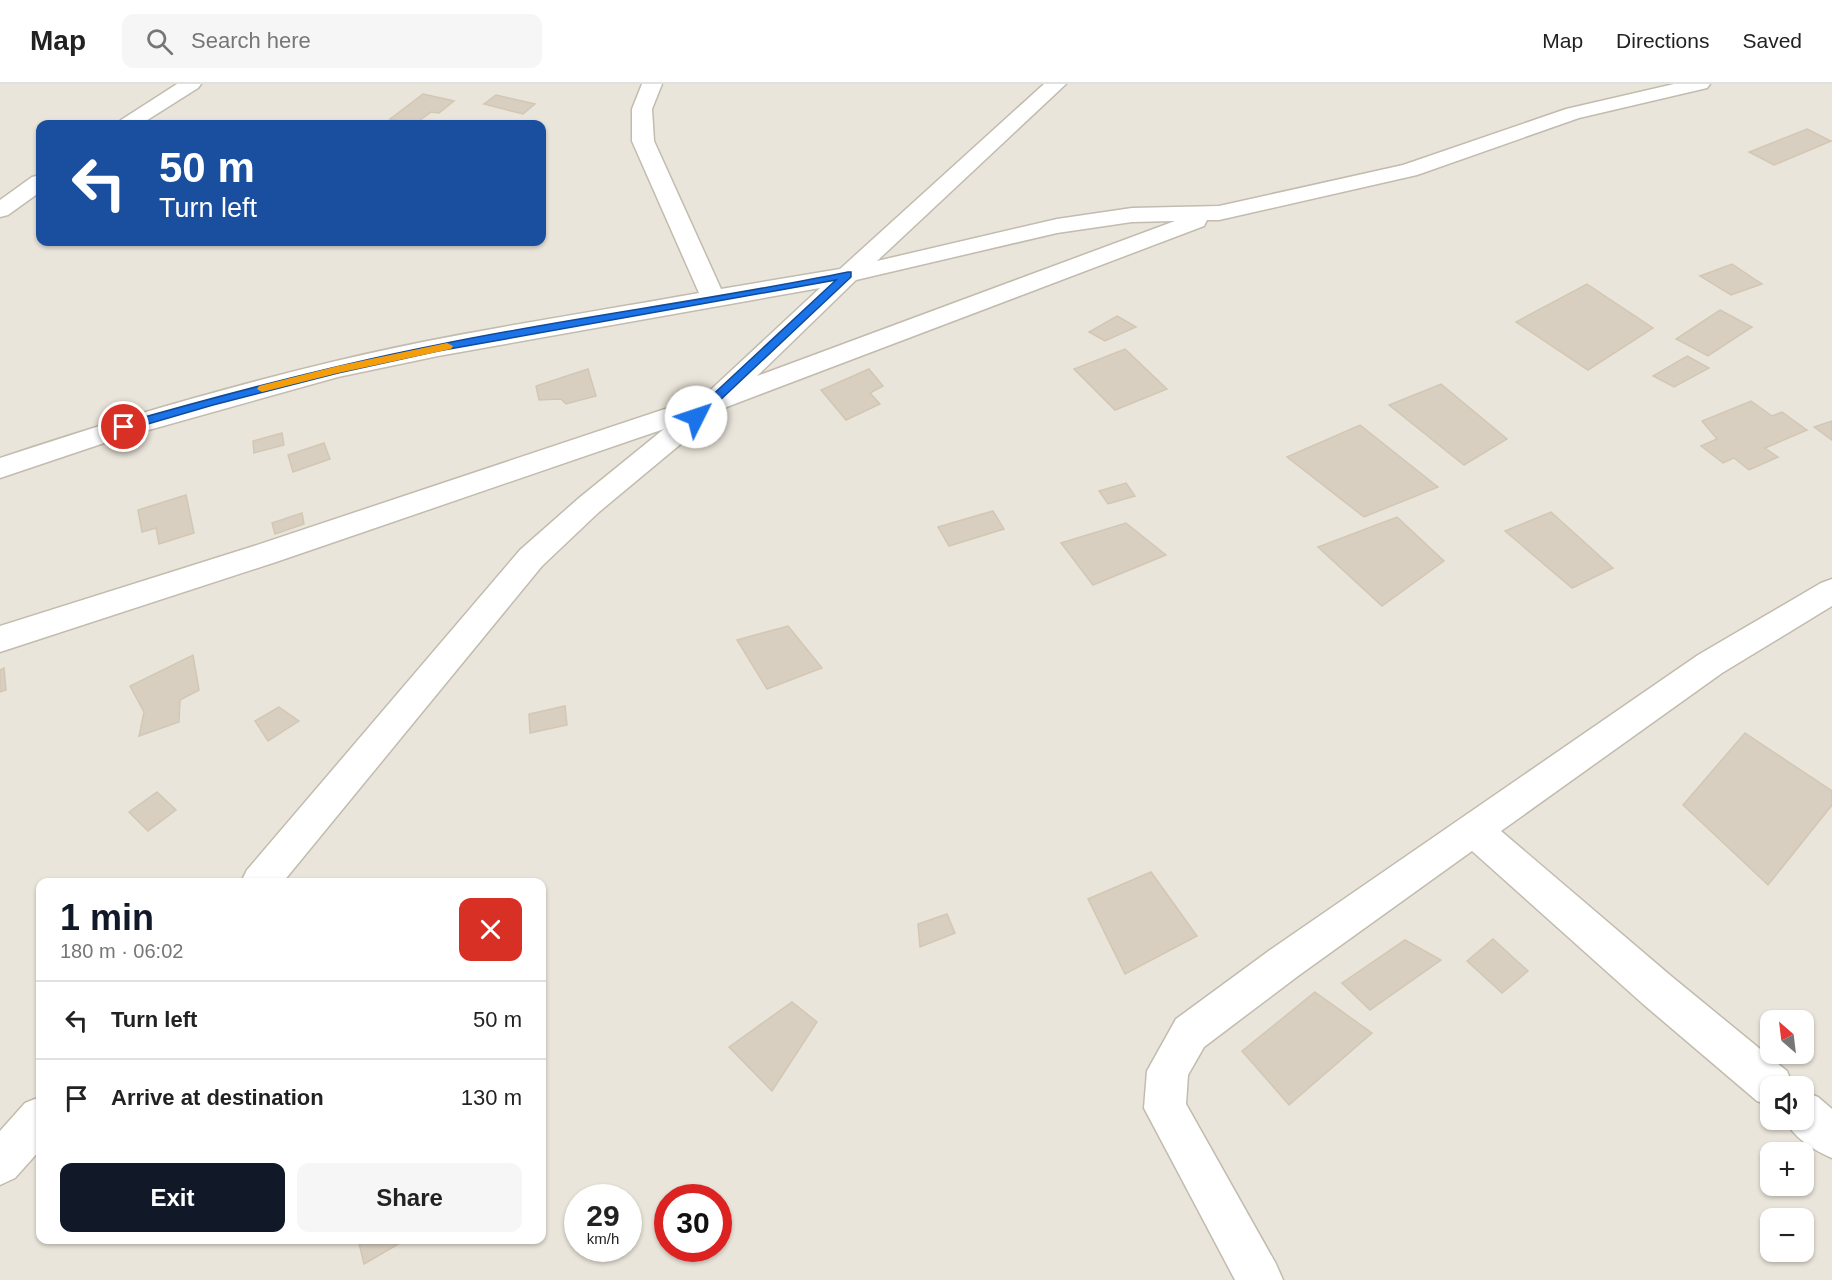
<!DOCTYPE html>
<html lang="en">
<head>
<meta charset="utf-8">
<style>
  body { margin:0; font-family:Arial,sans-serif; background:#f6f6f6; color:#222; height:100vh; display:flex; flex-direction:column; font-size:22px; white-space:nowrap }
  * { box-sizing:border-box; margin:0 }
  p { font-size:20px; color:#767676 }
  .icon { flex:none; width:33px; height:33px; fill:none; stroke:currentColor; stroke-width:2; stroke-linecap:round; stroke-linejoin:round }
  .map { position:relative; flex:1; overflow:hidden }
  .drawer { position:absolute; left:36px; top:794px; width:510px; height:366px; display:flex; flex-direction:column; background:#fff; border-radius:12px; box-shadow:0 2px 4px #0004 }
  .drawer>* { flex:none }
  .hud { position:absolute; left:36px; top:36px; width:510px; height:126px; border-radius:12px; box-shadow:0 2px 4px #0004; background:#1a4fa0; color:#fff; overflow:hidden }
  .needle { width:39px; rotate:332deg }
  .tools { position:absolute; left:1760px; top:926px; display:grid; gap:12px }
  .tools a { display:grid; place-items:center; width:54px; height:54px; border-radius:12px; background:#fff; box-shadow:0 2px 4px #0004; font-size:30px }
  .speed { position:absolute; left:564px; top:1100px; display:flex; gap:12px; font-size:30px; font-weight:700; text-align:center }
  .speed>* { display:grid; place-content:center; width:78px; height:78px; border-radius:50%; background:#fff; box-shadow:0 2px 4px #0004; line-height:1 }
  .speed small { font-size:15px; font-weight:400 }
  .speed .limit { border:9px solid #d22; background:#fff; color:#111 }
  .pin { position:absolute; display:grid; place-items:center; width:51px; height:51px; color:#fff; margin:-26px; border:3px solid #fff; border-radius:50%; box-shadow:0 2px 6px #0007 }
  .me { position:absolute; width:66px; margin:-33px; rotate:49deg; stroke-linejoin:round; filter:drop-shadow(0 0 4px #0008) }
  .turn { display:flex; align-items:center; gap:21px; height:126px; padding:0 24px; font-size:27px }
  .turn .icon { width:78px; height:78px; stroke-width:2.5 }
  .turn b { display:block; font-size:42px; line-height:51px }
  .round { display:grid; place-items:center; flex:none; width:63px; height:63px; border-radius:12px; background:#f6f6f6 }
  .head { display:flex; align-items:center; justify-content:space-between; height:102px; padding:0 24px }
  h1 { font-size:36px; font-weight:800; line-height:45px; color:#111827 }
  .primary-button { display:flex; gap:12px; margin-top:auto; padding:12px 24px }
  .primary-button a { flex:1; height:69px; border-radius:12px; background:#111827; color:#fff; font-size:24px; font-weight:800; line-height:69px; text-align:center }
  .primary-button a+a { background:#f6f6f6; color:#222 }
  ul { padding:0; list-style:none }
  li { display:flex; align-items:center; gap:18px; height:78px; padding:0 24px; border-top:2px solid #e0e0e0 }
  li div { flex:1 }
  li b { display:block; font-size:22px }
  li em { font-style:normal }
  header { display:flex; align-items:center; gap:36px; box-sizing:border-box; height:84px; padding:0 30px; background:#fff; border-bottom:2px solid #e0e0e0 }
  header strong { font-size:28px }
  nav { display:flex; gap:33px; margin-inline-start:auto; font-size:21px }
  .search { width:420px; height:54px; background:#f6f6f6; display:flex; align-items:center; gap:15px; box-sizing:border-box; padding:0 21px; border-radius:12px; color:#767676; font-size:22px }
  .map>svg:first-child { display:block }
  .residential { fill:#eae5da; fill-rule:evenodd }
  .building { fill:#d8cfc1; stroke:#d3c7b4; stroke-width:1.5 }
  .lines { fill:none; stroke-linecap:round; stroke-linejoin:round }
  .minor-casing { stroke:#c2bbae; stroke-width:3 }
  .minor { fill:#fff; fill-rule:evenodd }
  .route { fill:#1a73e8; stroke:#114b97; stroke-width:1.5 }
  .slow { fill:#f59e0b }
</style>
</head>
<body>
<header>
<strong>Map</strong>
<div class="search"><svg class="icon" aria-label="search" viewBox="0 0 24 24"><circle cx="10" cy="10" r="6"/><path d="M15 15l6 6"/></svg>Search here</div>
<nav><a>Map</a><a>Directions</a><a>Saved</a></nav>
</header>
<div class="map">
<svg width="1832" height="1196" viewBox="0 0 1832 1196">
  <rect width="100%" height="100%" fill="#f6f3ec"/>
  <path class="residential" d="M0 0H1832V1196H0ZM40 40H542V158H40ZM40 798H542V1155H40ZM1770 936H1803V969H1770ZM1770 1002H1803V1035H1770ZM1770 1068H1803V1101H1770ZM578 1113H628V1164H578ZM668 1113H718V1164H668ZM1770 1134H1803V1167H1770Z"/>
  <g class="building">
    <path d="M423 10 454 17 439 29 431 28 415 40 390 35Z"/>
    <path d="M496 11 535 20 523 30 484 20Z"/>
    <path d="M1807 45 1831 57 1774 81 1749 68Z"/>
    <path d="M1732 180 1762 200 1731 211 1700 192Z"/>
    <path d="M1587 200 1653 244 1588 286 1516 238Z"/>
    <path d="M1720 226 1752 243 1708 272 1676 255Z"/>
    <path d="M1117 232 1136 243 1105 257 1089 248Z"/>
    <path d="M1125 265 1167 305 1115 326 1074 285Z"/>
    <path d="M1687 272 1709 284 1674 303 1653 292Z"/>
    <path d="M588 285 596 312 566 320 561 315 539 316 536 302Z"/>
    <path d="M869 285 883 302 870 309 880 320 846 336 821 306Z"/>
    <path d="M1441 300 1507 355 1464 381 1389 321Z"/>
    <path d="M1751 317 1772 332 1782 328 1807 346 1765 364 1778 373 1749 386 1734 374 1723 379 1701 362 1717 355 1702 337Z"/>
    <path d="M1832 337V356L1814 343Z"/>
    <path d="M1360 341 1438 403 1364 433 1287 373Z"/>
    <path d="M282 349 284 361 254 369 253 357Z"/>
    <path d="M324 359 330 375 293 388 288 371Z"/>
    <path d="M1126 399 1135 412 1108 420 1099 407Z"/>
    <path d="M186 411 194 449 159 460 156 444 142 448 138 426Z"/>
    <path d="M993 427 1004 445 949 462 938 443Z"/>
    <path d="M1551 428 1613 484 1572 504 1505 447Z"/>
    <path d="M302 429 304 440 275 450 272 439Z"/>
    <path d="M1397 433 1444 477 1382 522 1318 463Z"/>
    <path d="M1126 439 1166 471 1093 501 1061 459Z"/>
    <path d="M788 542 822 584 767 605 737 556Z"/>
    <path d="M193 571 199 606 180 616 179 638 139 652 144 628 130 602Z"/>
    <path d="M4 584 6 606 0 608V586Z"/>
    <path d="M565 622 567 641 530 649 529 630Z"/>
    <path d="M279 623 299 637 268 657 255 637Z"/>
    <path d="M1745 649 1832 707V721L1768 801 1683 721Z"/>
    <path d="M157 708 176 726 148 747 129 728Z"/>
    <path d="M1151 788 1197 852 1125 890 1088 815Z"/>
    <path d="M947 830 955 849 920 863 918 840Z"/>
    <path d="M1493 855 1528 887 1502 909 1467 877Z"/>
    <path d="M1405 856 1441 876 1370 926 1342 899Z"/>
    <path d="M1315 908 1372 949 1289 1021 1242 967Z"/>
    <path d="M792 918 817 938 772 1007 729 963Z"/>
    <path d="M358 1155H407L364 1180Z"/>
  </g>
  <g class="lines">
    <defs>
      <g id="minor">
        <path d="M177 0H201L198 4 141 40H118L121 36Z"/>
        <path d="M642 0H662L652 25 654 57 721 205 840 185 1044 0H1066L877 177 1057 135 1132 124 1219 122 1403 81 1566 25 1674 0H1710L1707 4 1579 34 1417 91 1219 136H1207L1204 142 724 324 599 428 542 482 283 798H241L247 786 520 466 579 414 664 345 276 478 0 568V542L254 462 704 312 820 204 438 272 338 293 113 356 0 394V374C111 337 223 304 336 277 456 248 578 231 699 209L632 57V25ZM1175 137 757 292 856 196 1057 149 1132 138Z"/>
        <path d="M40 91V108L8 131 0 133V116L32 93Z"/>
        <path d="M1832 495V522L1722 589 1501 747 1671 892 1787 987 1793 1002H1770V1022L1757 1017 1643 920 1472 767 1298 892 1204 963 1188 991 1186 1020 1276 1180 1283 1196H1235L1144 1024 1147 987 1176 935 1270 866 1698 571 1821 499Z"/>
        <path d="M1803 1007 1818 1013 1832 1025V1074C1815 1067 1792 1053 1785 1035H1803Z"/>
        <path d="M40 1013V1066L15 1094 0 1101V1047L25 1019Z"/>
      </g>
    </defs>
    <use href="#minor" class="minor-casing"/>
    <use href="#minor" class="minor"/>
  </g>
  <path class="route" d="M848 188H851V193L700 335H692V330L836 196 438 267 338 289 213 321 124 347 119 343 120 340C225 310 330 282 437 261 573 233 712 216 848 188Z"/>
  <path class="slow" d="M447 259 453 262 451 265 338 289 262 308 257 305 259 302 338 282Z"/>
</svg>
<div class="tools">
<a><svg class="needle" viewBox="-14 -14 28 28"><path d="M0-13l5 13h-10z" fill="#e53935"/><path d="M0 13l5-13h-10z" fill="#767676"/></svg></a>
<a><svg class="icon" aria-label="sound" viewBox="0 0 24 24"><path d="M4 9h4l5-4v14l-5-4H4zM17 9q2 3 0 6"/></svg></a>
<a>+</a>
<a>−</a>
</div>
<div class="speed"><div>29<small>km/h</small></div><div class="limit">30</div></div>
<div class="pin" style="left:124px;top:343px;background:#d93025"><svg class="icon" aria-label="arrive" viewBox="0 0 24 24"><path d="M6 21V4h12l-3 4 3 4H6"/></svg></div>
<svg class="me" style="left:696px;top:333px" viewBox="-20 -20 40 40"><circle r="19" fill="#fff"/><path d="M0-13L10 11 0 6-10 11z" fill="#1a73e8"/></svg>
<div class="hud">
<div class="turn"><svg class="icon" aria-label="left" viewBox="0 0 24 24"><path d="M17 20v-9H6M10 6l-5 5 5 5"/></svg><div><b>50 m</b>Turn left</div></div>
</div>
<section class="drawer">
<div class="head"><div><h1>1 min</h1><p>180 m · 06:02</p></div><a class="round" style="background:#d93025;color:#fff"><svg class="icon" aria-label="close" viewBox="0 0 24 24"><path d="M6 6l12 12M18 6L6 18"/></svg></a></div>
<ul>
<li><svg class="icon" aria-label="left" viewBox="0 0 24 24"><path d="M17 20v-9H6M10 6l-5 5 5 5"/></svg><div><b>Turn left</b></div><em>50 m</em></li>
<li><svg class="icon" aria-label="arrive" viewBox="0 0 24 24"><path d="M6 21V4h12l-3 4 3 4H6"/></svg><div><b>Arrive at destination</b></div><em>130 m</em></li>
</ul>
<div class="primary-button"><a>Exit</a><a>Share</a></div>
</section>
</div>
</body>
</html>
